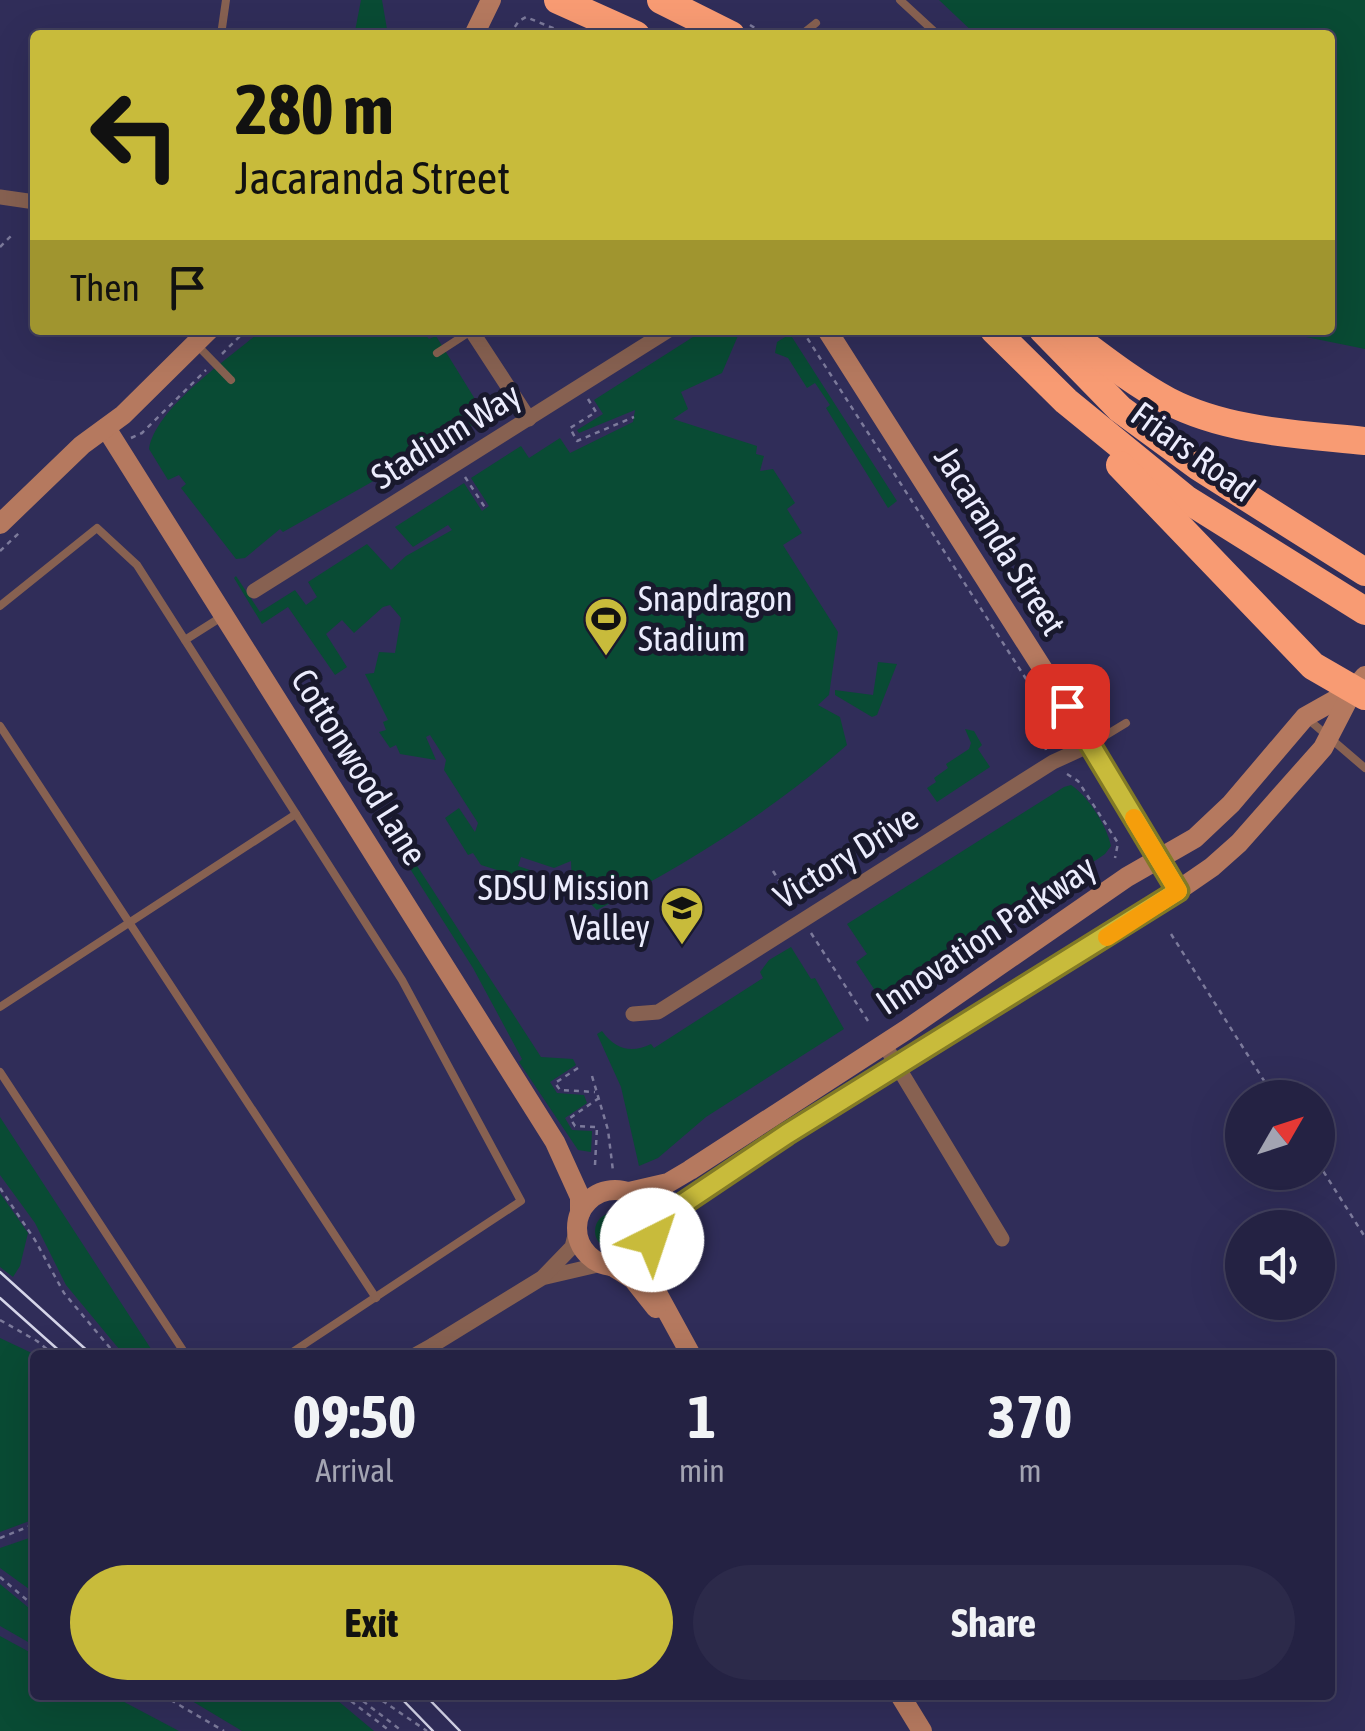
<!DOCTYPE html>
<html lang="en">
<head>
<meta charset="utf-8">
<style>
  body { margin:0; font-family:"Asap Condensed",sans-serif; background:#2c2a4a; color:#f1f3f6; height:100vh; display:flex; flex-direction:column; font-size:38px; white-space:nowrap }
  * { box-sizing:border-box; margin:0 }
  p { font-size:32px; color:#a3a4b2 }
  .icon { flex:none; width:55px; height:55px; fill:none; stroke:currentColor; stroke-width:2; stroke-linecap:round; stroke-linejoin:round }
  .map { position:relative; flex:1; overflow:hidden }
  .sheet { position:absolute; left:30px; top:1350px; width:1305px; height:350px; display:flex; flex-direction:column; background:#242243; border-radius:10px; box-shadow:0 10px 40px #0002,0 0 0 2px #413f5c }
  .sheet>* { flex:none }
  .guide { position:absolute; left:30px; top:30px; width:1305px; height:305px; border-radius:10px; box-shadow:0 10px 40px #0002,0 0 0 2px #413f5c; background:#c8bb3b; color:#111; overflow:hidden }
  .needle { width:65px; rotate:51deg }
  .fabs { position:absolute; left:1225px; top:1080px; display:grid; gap:20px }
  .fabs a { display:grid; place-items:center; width:110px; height:110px; border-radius:50%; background:#242243; box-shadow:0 10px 40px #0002,0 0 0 2px #413f5c; font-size:50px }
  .pin { position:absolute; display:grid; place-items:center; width:85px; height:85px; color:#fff; margin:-42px; border-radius:20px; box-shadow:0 5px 15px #0006 }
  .me { position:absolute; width:110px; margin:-55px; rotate:41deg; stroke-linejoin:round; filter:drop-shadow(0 0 8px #0008) }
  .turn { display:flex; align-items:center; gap:35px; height:210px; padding:0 40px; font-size:45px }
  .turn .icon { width:130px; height:130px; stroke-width:2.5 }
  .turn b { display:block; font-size:70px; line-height:85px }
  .then { display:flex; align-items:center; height:95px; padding:0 40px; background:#0003; gap:20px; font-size:38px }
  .eta { display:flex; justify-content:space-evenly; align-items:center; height:170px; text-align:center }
  .eta b { font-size:60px; font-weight:700; line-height:70px }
  .action { display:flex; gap:20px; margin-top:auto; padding:20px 40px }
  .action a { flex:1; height:115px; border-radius:60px; background:#c8bb3b; color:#111; font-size:40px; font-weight:700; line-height:115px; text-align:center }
  .action a+a { background:#2c2a4a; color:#f1f3f6 }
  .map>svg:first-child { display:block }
  .green { fill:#094b34 }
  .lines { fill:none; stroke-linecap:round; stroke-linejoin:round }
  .path { stroke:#7c7a9b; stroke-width:2.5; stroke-dasharray:5 5; stroke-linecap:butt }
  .lane { stroke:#876151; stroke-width:8 }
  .street { stroke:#876151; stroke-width:15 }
  .secondary { stroke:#b5795f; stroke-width:20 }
  .highway { stroke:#f89b73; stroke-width:28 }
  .tram { stroke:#d5d5e9; stroke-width:2.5 }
  .route-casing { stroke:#827a26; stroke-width:25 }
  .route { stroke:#c8bb3b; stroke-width:18 }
  .slow { stroke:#f59e0b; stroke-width:18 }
  .labels { text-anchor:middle; stroke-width:10; stroke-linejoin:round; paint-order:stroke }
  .street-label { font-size:35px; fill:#ebecfd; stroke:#19192d }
  .poi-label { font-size:35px; fill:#ebecfd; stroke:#19192d; text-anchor:start }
</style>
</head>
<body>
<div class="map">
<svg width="1365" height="1731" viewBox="0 0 1365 1731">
  <rect width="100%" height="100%" fill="#302d59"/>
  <g class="green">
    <path d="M361 0H382L388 35H358L355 31Z"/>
    <path d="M939 0H1365V349L1306 337 1292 330H1330V35H976Z"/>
    <path d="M262 330H421L429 339 436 336 483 412 482 420 283 532 280 529 245 558 236 559 181 488 186 484 179 475 168 480 149 449C156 407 230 358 262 330Z"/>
    <path d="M704 330 740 331 722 373 681 392 688 409 673 419 757 446 756 454 764 456 760 471 773 469 795 503 787 509 802 533 783 545 838 632 829 695 818 705 840 717 847 745C772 811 686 865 597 910L572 886 571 861 554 868 521 857 518 866 533 871 530 880 481 865 473 853 468 855 445 818 459 808 475 832 478 823 444 770 446 760 430 735 426 737 436 760 400 754 396 745 390 748 379 732 386 730 383 722 388 720 365 674 374 673 379 652 395 653 401 618 390 605 383 607 354 633 342 620 326 634 347 667 335 675 288 607 262 624 234 578 236 576 260 612 295 590 306 605 317 597 308 582 367 544 391 570 406 556 452 530 448 525 413 547 395 527 464 483 482 511 489 506 471 478 521 446 529 458 560 438 570 453 633 422 635 410 579 433 577 430 603 414 594 400Z"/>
    <path d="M790 334 897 501 888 508 826 408 830 405 815 383 807 388 788 358 775 353 777 342Z"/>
    <path d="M878 662 897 664 877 715 872 717 835 695V690L873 695Z"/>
    <path d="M965 729 974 731 982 745 978 749 990 767 937 802 927 788 936 782 934 778 948 768 946 764 969 749 971 743Z"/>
    <path d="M1071 785C1088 796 1107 826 1111 846L1105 854 886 1002 879 991 876 992 856 962 867 954 847 924 1064 787Z"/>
    <path d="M399 838 541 1057 573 1059 576 1065 550 1082 557 1093 584 1095 587 1103 565 1118 572 1130 592 1131 591 1152 578 1150 519 1062 522 1059 473 968 393 842Z"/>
    <path d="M791 947 811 979 815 978 844 1029 706 1117 658 1158 639 1166 621 1087 597 1034 602 1031C615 1049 631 1054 651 1044L654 1048 763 978 760 972 769 960Z"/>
    <path d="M0 1117 155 1355H124L66 1285 35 1223 0 1175Z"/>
    <path d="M0 1193 28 1233 20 1266 13 1277 0 1267Z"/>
    <circle cx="613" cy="1231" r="18"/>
    <path d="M0 1338 36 1355 35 1519 0 1532Z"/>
    <path d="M35 1536 30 1573 32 1587 29 1589 0 1568V1548Z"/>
    <path d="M0 1584 35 1613V1646L0 1626Z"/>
    <path d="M0 1636 35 1655V1695H111L179 1731H0Z"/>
    <path d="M182 1695H331L374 1731H242Z"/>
  </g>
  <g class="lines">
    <g class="path">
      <path d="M750 25 766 35"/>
      <path d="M509 35 519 21 526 17 570 35"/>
      <path d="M0 247 11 236"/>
      <path d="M802 330 1055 724"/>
      <path d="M222 354 246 330"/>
      <path d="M588 399 596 412 570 428 577 441 634 417"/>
      <path d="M131 438 142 433 206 370"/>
      <path d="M465 477 486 509"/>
      <path d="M0 551 19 533"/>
      <path d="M1046 750 1044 743 1054 726"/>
      <path d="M1067 774 1078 781 1118 843 1115 858"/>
      <path d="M773 871 796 907"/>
      <path d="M811 933 868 1021"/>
      <path d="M1171 934 1275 1098"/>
      <path d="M578 1068 555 1083 560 1090 595 1092"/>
      <path d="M592 1076 608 1130 613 1171"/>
      <path d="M1318 1163 1365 1237"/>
      <path d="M595 1165 597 1127 575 1126 570 1118 599 1098"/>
      <path d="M0 1188 35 1240 64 1293 116 1355"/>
      <path d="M0 1320 37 1341 54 1355"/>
      <path d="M0 1538 35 1524"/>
      <path d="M0 1577 35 1607"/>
      <path d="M162 1695 224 1731"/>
      <path d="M343 1695 390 1731"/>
      <path d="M355 1695 402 1731"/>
      <path d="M364 1695 371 1701"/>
      <path d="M374 1695 427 1731"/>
    </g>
    <g class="lane">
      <path d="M900 0 938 35"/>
      <path d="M221 35 226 0"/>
      <path d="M801 35 816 23"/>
      <path d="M196 344 231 380"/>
      <path d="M437 353 471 331"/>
      <path d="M0 606 97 528 137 565 402 980 521 1201 288 1355"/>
      <path d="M185 640 223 616"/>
      <path d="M1309 720 1365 768"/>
      <path d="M0 726 376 1298"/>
      <path d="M1093 743 1126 723"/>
      <path d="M0 1007 296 814"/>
      <path d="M0 1072 186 1355"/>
    </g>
    <g class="street">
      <path d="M0 197 35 202"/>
      <path d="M471 330 529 419"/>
      <path d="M254 591 669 330"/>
      <path d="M633 1014 658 1012 1053 762 1090 745"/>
      <path d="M884 1044 1002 1239"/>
      <path d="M546 1277 602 1264"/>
      <path d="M433 1345 542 1278 572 1247 577 1227"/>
      <path d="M415 1355 433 1345 426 1355"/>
    </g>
    <g class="secondary">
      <path d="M474 35 491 0"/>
      <path d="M827 330 1067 707 1178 891"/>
      <path d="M106 428 555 1142 580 1197V1213"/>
      <path d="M0 524 82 445 123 415 209 330"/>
      <circle cx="615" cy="1228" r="38"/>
      <path d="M629 1192 668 1183 690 1170 906 1030 1127 877 1195 838 1231 804 1305 717 1353 690"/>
      <path d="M654 1232 681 1205 787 1134 1138 918 1212 867 1239 843 1323 748 1353 690 1365 676"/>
      <path d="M648 1248 656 1291 691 1355"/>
      <path d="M612 1266 633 1279 656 1308"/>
      <path d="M900 1695 922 1731"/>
    </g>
    <g class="highway">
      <path d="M558 0 636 35"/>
      <path d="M661 0 731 35"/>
      <path d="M994 330 1066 401 1186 499 1365 611"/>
      <path d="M1043 330 1120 409 1199 467 1365 572"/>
      <path d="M1065 330C1099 355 1131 381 1168 401 1228 432 1299 434 1365 441"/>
      <path d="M1120 465 1313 666 1365 696"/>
    </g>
    <g class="tram">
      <path d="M0 1272 92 1355"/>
      <path d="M0 1298 64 1355"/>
      <path d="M398 1695 433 1731"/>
      <path d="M425 1695 460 1731"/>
    </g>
  </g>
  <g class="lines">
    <defs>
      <path id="route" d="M652 1240 654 1232 681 1205 787 1134 1178 891 1067 706"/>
    </defs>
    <use href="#route" class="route-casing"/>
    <use href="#route" class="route"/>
    <path class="slow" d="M1107 937 1178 891 1134 818"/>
  </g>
  <defs>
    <symbol id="stadium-pin" viewBox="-11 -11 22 30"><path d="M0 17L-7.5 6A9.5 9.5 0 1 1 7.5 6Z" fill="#c8bb3b" stroke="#19192d"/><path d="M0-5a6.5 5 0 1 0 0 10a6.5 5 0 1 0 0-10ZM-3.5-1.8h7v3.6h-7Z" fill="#111"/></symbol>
    <symbol id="university-pin" viewBox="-11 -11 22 30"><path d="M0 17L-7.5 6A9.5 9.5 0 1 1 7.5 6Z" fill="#c8bb3b" stroke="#19192d"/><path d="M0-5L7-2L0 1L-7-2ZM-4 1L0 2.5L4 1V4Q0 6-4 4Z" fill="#111"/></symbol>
  </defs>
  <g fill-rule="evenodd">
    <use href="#stadium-pin" x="581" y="594" width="50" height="68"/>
    <use href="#university-pin" x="657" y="883" width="50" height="68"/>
  </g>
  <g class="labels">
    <g class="street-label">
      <text transform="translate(446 436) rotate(-32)" y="12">Stadium Way</text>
      <text transform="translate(1193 452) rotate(36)" y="12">Friars Road</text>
      <text transform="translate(1000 541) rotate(58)" y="12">Jacaranda Street</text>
      <text transform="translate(359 767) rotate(58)" y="12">Cottonwood Lane</text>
      <text transform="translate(846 857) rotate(-32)" y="12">Victory Drive</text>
      <text transform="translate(986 935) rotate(-34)" y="12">Innovation Parkway</text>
    </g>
    <g class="poi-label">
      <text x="638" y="611">Snapdragon<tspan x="638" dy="40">Stadium</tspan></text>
      <text x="650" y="900" text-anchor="end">SDSU Mission<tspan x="650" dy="40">Valley</tspan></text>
    </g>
  </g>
</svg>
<div class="fabs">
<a><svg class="needle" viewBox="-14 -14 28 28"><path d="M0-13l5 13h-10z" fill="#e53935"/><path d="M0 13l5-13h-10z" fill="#a3a4b2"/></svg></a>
<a><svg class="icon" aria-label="sound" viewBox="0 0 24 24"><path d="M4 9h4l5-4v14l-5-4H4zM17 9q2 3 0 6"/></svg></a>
</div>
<div class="pin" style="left:1067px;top:706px;background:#d93025"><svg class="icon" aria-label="arrive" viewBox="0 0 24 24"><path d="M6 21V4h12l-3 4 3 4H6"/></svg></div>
<svg class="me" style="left:652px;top:1240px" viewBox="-20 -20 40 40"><circle r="19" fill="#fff"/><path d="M0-13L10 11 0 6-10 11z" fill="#c8bb3b"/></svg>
<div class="guide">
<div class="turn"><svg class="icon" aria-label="left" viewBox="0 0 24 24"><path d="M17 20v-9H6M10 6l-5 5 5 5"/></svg><div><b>280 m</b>Jacaranda Street</div></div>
<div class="then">Then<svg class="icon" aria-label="arrive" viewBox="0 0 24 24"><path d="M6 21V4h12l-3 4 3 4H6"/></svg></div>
</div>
<section class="sheet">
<div class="eta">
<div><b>09:50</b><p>Arrival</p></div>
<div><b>1</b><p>min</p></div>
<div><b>370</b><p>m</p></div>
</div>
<div class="action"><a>Exit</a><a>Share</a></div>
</section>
</div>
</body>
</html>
